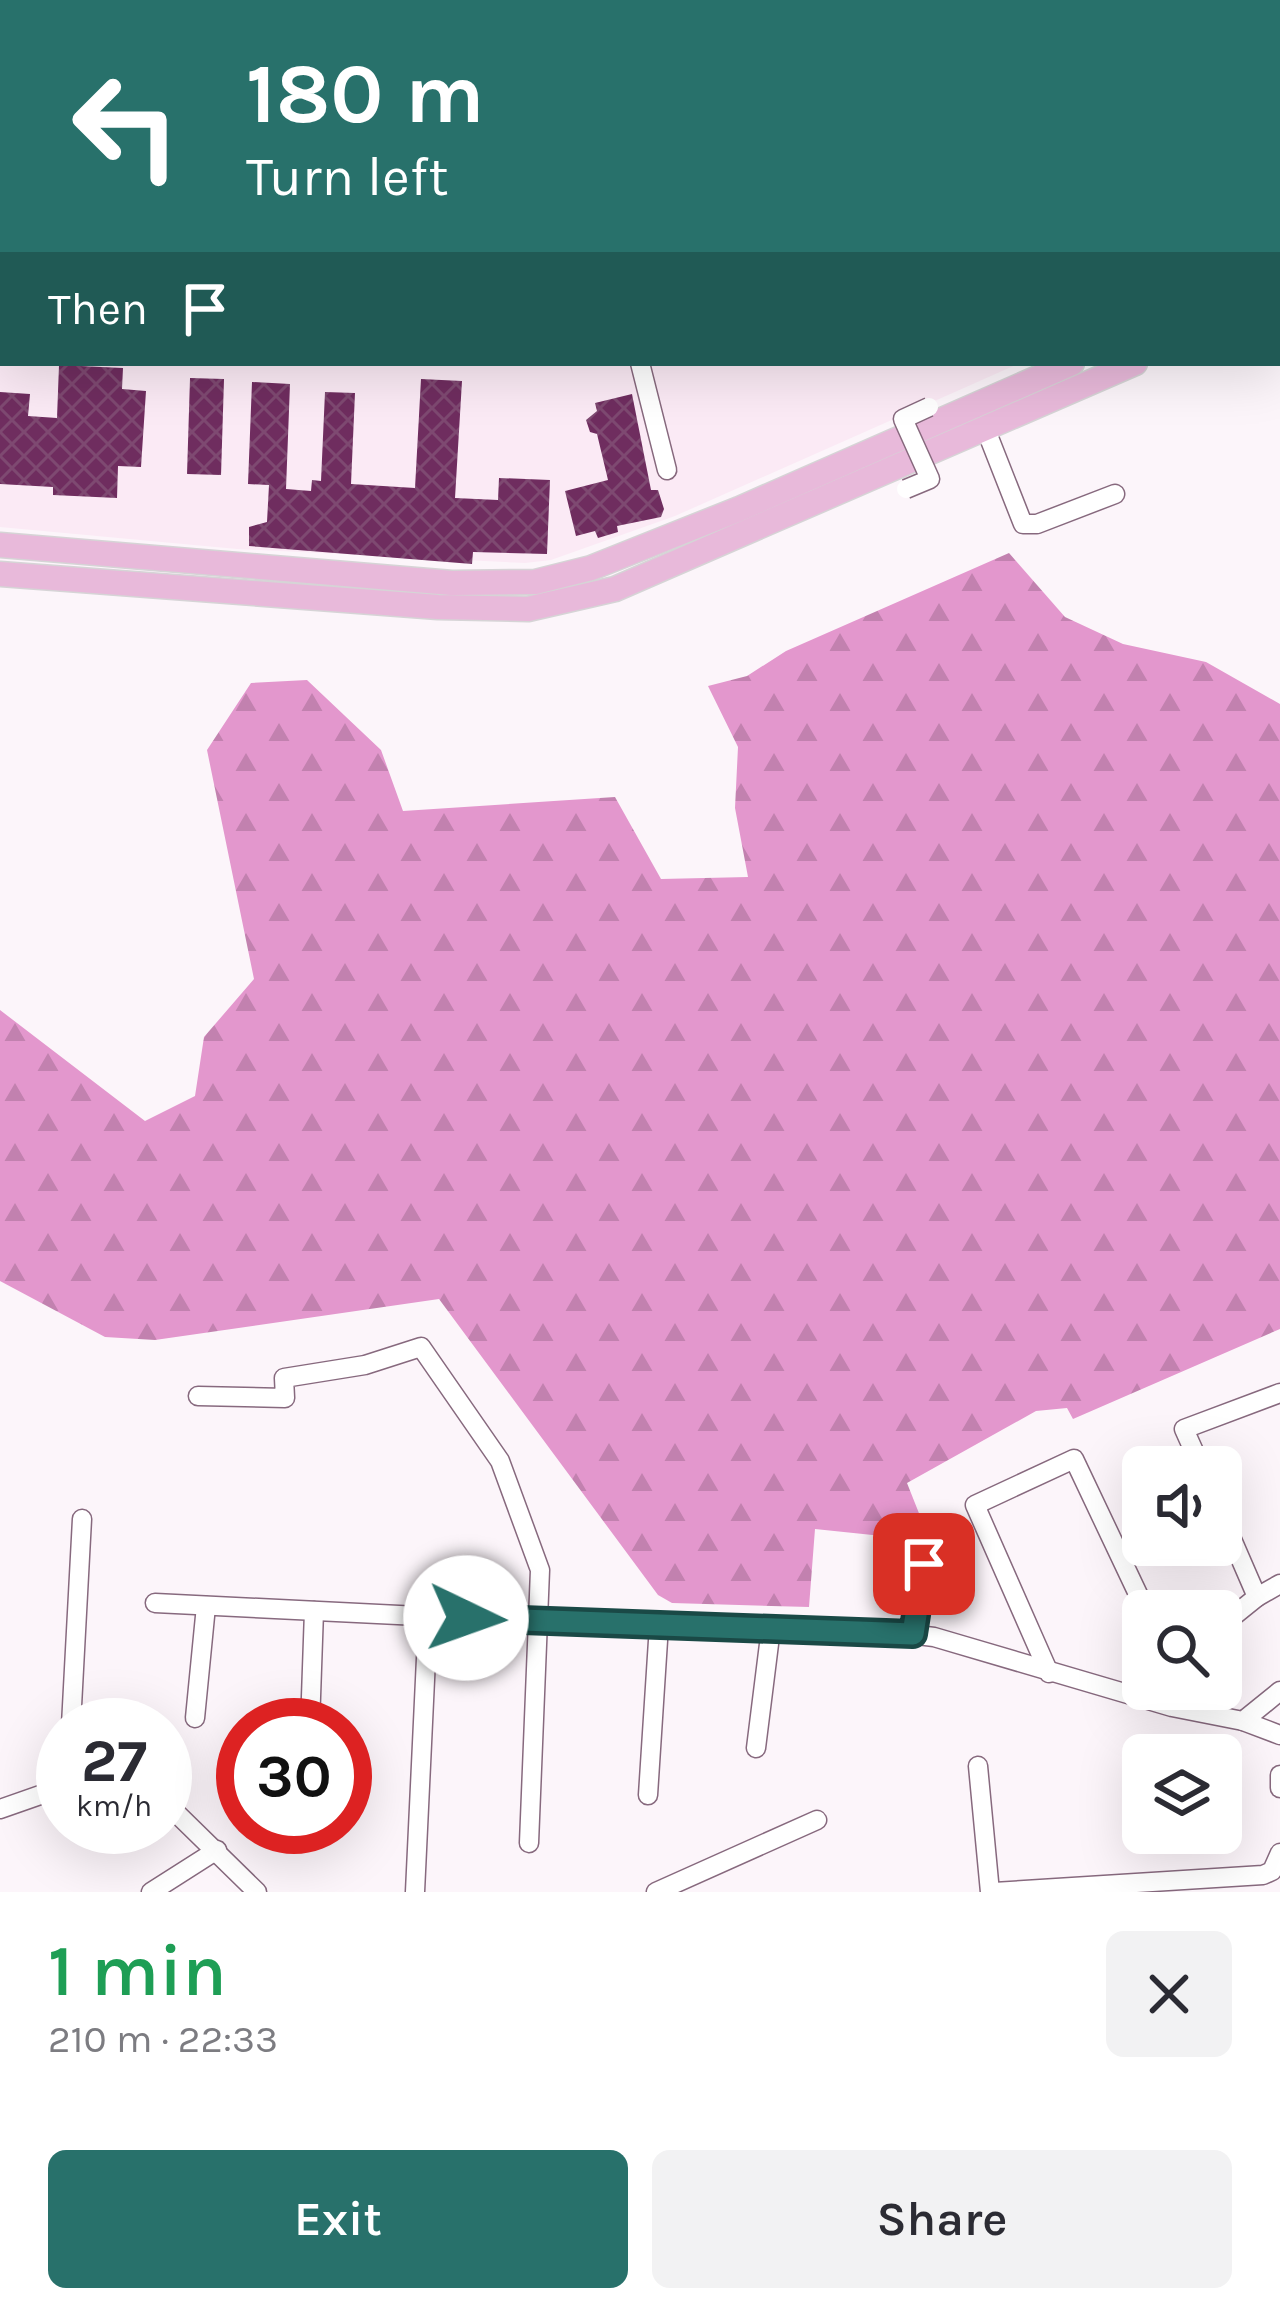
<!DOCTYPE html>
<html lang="en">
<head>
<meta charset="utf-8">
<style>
  body { margin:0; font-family:Karla,sans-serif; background:#f2f2f3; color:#2b2b33; height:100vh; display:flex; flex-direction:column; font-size:45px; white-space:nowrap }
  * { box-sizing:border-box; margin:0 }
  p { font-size:39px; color:#7c7c81 }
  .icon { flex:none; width:66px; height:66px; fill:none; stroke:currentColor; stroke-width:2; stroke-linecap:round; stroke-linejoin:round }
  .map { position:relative; height:1892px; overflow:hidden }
  .side { display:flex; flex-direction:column; background:#fff; flex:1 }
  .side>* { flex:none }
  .guide { position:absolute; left:0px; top:0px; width:1281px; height:366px; box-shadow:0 12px 48px #0002; background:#28716b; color:#fff; overflow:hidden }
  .fabs { position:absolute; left:1122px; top:1446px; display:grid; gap:24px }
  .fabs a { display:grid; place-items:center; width:120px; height:120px; border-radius:18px; background:#fff; box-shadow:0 12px 48px #0002; font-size:60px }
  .speed { position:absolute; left:36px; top:1698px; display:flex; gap:24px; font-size:60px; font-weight:700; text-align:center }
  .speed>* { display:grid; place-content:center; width:156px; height:156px; border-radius:50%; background:#fff; box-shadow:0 12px 48px #0002; line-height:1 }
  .speed small { font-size:30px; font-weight:400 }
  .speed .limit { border:18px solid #d22; background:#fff; color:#111 }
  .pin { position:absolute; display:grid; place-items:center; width:102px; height:102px; color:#fff; margin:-51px; border-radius:24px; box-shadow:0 6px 18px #0006 }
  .me { position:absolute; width:132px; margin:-66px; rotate:93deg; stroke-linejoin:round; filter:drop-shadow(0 0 9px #0008) }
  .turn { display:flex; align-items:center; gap:42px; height:252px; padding:0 48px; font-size:54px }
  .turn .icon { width:156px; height:156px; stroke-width:2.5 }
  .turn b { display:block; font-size:84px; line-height:102px }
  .then { display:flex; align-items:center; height:114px; padding:0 48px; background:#0003; gap:24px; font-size:45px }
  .round { display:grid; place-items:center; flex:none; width:126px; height:126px; border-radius:18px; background:#f2f2f3 }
  .headline { display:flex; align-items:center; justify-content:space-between; height:204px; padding:0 48px }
  h1 { font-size:72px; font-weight:600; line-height:90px; color:#1e9e55 }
  .action { display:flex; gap:24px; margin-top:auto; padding:24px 48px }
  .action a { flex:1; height:138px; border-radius:18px; background:#28716b; color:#fff; font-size:48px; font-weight:600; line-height:138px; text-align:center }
  .action a+a { background:#f2f2f3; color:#2b2b33 }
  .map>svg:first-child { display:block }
  .built { fill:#fbeaf5 }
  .forest { fill:url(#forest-firs) }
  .building { fill:url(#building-cross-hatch) }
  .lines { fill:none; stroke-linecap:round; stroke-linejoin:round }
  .minor-casing { stroke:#87697e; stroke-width:21 }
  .major-casing { stroke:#d6d4d6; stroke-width:27 }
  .minor { stroke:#fff; stroke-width:18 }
  .major { stroke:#e8b9da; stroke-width:24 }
  .minor-bridge-casing { stroke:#87697e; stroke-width:21; stroke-linecap:butt }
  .minor-bridge { stroke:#fff; stroke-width:18 }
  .route-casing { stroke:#1a4946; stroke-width:30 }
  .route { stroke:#28716b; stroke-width:21 }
</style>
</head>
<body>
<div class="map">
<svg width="1280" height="1892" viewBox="0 0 1280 1892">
  <defs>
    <pattern id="forest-firs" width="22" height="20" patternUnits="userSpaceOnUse" patternTransform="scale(3)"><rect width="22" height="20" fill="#e397cd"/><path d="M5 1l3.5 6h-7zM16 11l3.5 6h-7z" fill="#c281af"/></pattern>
    <pattern id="building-cross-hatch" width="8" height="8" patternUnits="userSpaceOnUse" patternTransform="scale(3)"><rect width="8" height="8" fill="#6f2d5f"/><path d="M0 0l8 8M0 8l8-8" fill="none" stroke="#7e4971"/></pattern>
  </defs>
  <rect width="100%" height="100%" fill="#fcf5fa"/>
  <path class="built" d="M0 0 305 3H3V363H1020L675 516 551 560 525 563 237 549 0 527Z"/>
  <path class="forest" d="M1009 553 1065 617 1123 644 1206 662 1280 704V1329L1073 1419 1067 1408 1036 1411 907 1483 930 1541 815 1529 809 1607 672 1603 658 1595 439 1299 155 1340 105 1337 0 1281V1010L145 1121 195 1096 204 1037 254 979 207 750 251 683 307 680 381 750 403 811 615 797 661 879 748 877 735 808 738 747 708 686 747 676 786 651Z"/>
  <g class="building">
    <path d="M59 365 123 368 122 389 146 391 141 467 118 466 117 498 53 495V487L0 484V392L30 394 28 416 57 418Z"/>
    <path d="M190 378 224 379 221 475 187 474Z"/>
    <path d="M421 379 462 381 455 498 498 500 499 478 550 480 547 554 473 552 472 564 249 546V527L267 522 269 485 248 484 252 382 290 384 286 489 311 491 312 480 321 481 325 392 355 393 351 484 415 488Z"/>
    <path d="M632 394 651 490H658L664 509 661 517 617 526 618 532 598 538 595 531 576 536 565 491 608 480 597 434 590 432 586 420 597 411 595 403Z"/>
  </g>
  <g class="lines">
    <defs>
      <g id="minor">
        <path d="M1102 0V3"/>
        <path d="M1273 0 1274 3"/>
        <path d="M628 3 629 0"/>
        <path d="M926 3 933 0"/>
        <path d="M0 34H3"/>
        <path d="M1278 44 1280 70"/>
        <path d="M0 157H3"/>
        <path d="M0 269H3"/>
        <path d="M0 326H3"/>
        <path d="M640 363 667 470"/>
        <path d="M986 430 1023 524H1037L1115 494"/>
        <path d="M198 1396 285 1398 284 1378 365 1365 421 1347 500 1461 540 1570 529 1843"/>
        <path d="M1201 1467 1184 1429 1280 1393"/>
        <path d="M1221 1514 1257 1597 1221 1626"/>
        <path d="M1257 1597 1280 1584"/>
        <path d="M155 1603 540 1622 901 1633 934 1637 1172 1707 1243 1721 1280 1691"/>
        <path d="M913 1634 924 1564"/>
        <path d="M1049 1673 975 1505 1074 1459 1146 1611"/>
        <path d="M195 1718 206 1606"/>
        <path d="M1243 1721 1280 1735"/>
        <path d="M71 1725 82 1519"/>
        <path d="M310 1725 314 1611"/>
        <path d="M756 1748 771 1628"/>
        <path d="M978 1766 990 1892"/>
        <path d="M1280 1775V1788"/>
        <path d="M648 1795 659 1625"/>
        <path d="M165 1802 257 1892"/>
        <path d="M0 1809 63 1787"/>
        <path d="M151 1892 217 1850"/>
        <path d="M415 1892 428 1616"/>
        <path d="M656 1892 817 1820"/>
        <path d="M994 1892 1263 1875 1272 1871 1280 1853"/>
      </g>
      <g id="major">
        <path d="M361 0 371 3"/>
        <path d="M473 0 483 3"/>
        <path d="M1278 229 1280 230"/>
        <path d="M1278 276 1280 275"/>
        <path d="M1278 300 1280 299"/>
        <path d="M0 545 452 583 535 582 591 568 739 509 1072 363"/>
        <path d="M0 574 438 607 528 609 615 589 1135 363"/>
      </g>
    </defs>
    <use href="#minor" class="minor-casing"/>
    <use href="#major" class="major-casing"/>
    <use href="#minor" class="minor"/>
    <use href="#major" class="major"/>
    <defs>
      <path id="minor-bridge" d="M906 489 930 479 903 419 929 407"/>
    </defs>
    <use href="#minor-bridge" class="minor-bridge-casing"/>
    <use href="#minor-bridge" class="minor-bridge"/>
  </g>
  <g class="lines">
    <defs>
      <path id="route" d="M466 1618 913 1634 924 1564"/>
    </defs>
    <use href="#route" class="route-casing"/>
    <use href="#route" class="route"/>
  </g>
</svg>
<div class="fabs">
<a><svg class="icon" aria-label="sound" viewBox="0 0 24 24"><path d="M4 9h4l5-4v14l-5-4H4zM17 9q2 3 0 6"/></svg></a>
<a><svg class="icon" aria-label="search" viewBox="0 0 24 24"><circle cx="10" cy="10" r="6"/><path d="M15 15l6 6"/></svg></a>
<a><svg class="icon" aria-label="layers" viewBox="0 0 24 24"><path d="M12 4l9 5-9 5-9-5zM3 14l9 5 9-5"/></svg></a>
</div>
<div class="speed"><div>27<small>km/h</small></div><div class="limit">30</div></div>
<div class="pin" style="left:924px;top:1564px;background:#d93025"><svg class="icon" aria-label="arrive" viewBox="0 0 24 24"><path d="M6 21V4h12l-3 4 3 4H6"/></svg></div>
<svg class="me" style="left:466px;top:1618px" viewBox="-20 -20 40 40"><circle r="19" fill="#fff"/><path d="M0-13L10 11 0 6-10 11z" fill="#28716b"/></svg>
<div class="guide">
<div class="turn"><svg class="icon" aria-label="left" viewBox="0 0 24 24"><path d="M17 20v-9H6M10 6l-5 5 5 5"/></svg><div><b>180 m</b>Turn left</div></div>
<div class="then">Then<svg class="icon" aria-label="arrive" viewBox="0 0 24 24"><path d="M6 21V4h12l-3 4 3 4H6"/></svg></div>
</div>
</div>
<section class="side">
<div class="headline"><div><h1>1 min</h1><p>210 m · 22:33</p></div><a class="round"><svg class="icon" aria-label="close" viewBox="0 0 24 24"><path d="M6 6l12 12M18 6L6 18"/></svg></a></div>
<div class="action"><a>Exit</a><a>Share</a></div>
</section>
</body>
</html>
